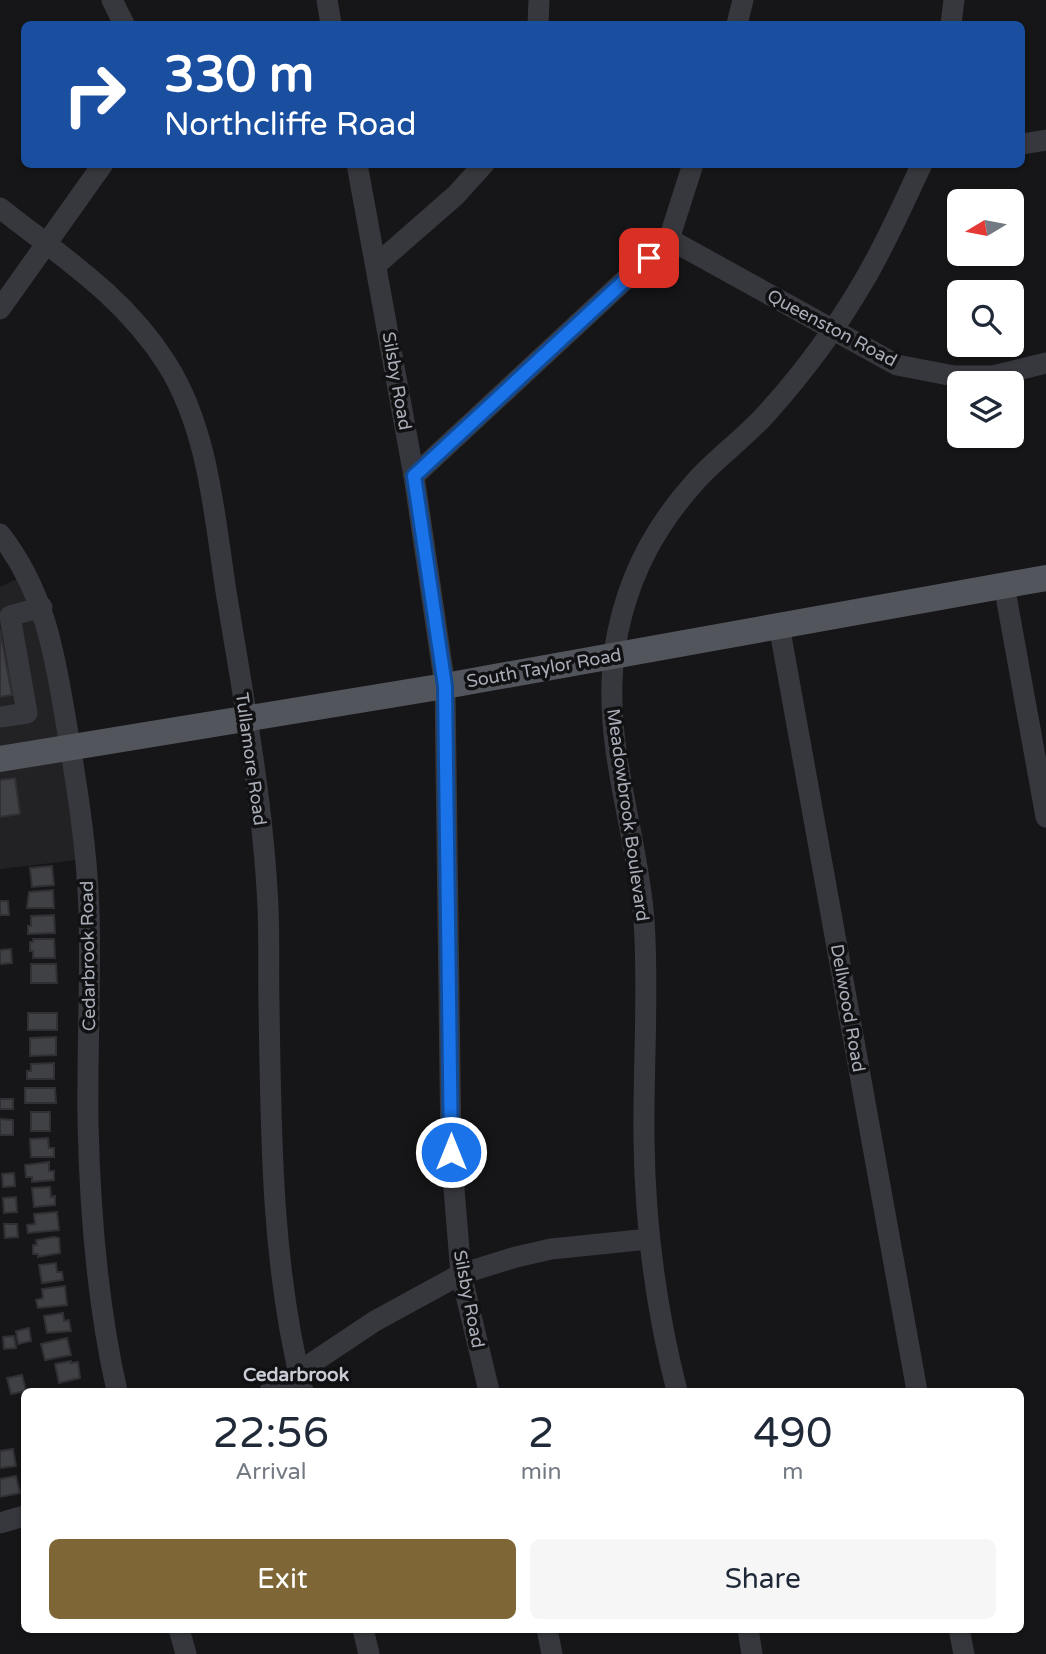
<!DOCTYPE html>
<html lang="en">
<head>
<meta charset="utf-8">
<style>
  body { margin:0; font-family:"Varela Round",sans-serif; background:#f6f6f7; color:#1f2937; height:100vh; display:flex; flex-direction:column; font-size:26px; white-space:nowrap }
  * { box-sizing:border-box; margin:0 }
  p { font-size:23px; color:#747a83 }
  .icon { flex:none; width:38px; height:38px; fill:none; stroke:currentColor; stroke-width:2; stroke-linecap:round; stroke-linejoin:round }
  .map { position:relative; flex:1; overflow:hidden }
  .drawer { position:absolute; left:21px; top:1388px; width:1003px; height:245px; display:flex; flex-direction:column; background:#fff; border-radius:10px; box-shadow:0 2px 5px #0004 }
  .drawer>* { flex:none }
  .top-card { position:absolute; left:21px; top:21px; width:1004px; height:147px; border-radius:10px; box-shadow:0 2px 5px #0004; background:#1a4fa0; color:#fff; overflow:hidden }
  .needle { width:46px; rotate:260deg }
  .buttons { position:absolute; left:947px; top:189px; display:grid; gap:14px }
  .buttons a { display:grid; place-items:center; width:77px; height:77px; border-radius:10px; background:#fff; box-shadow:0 2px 5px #0004; font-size:35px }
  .pin { position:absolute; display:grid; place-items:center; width:60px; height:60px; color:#fff; margin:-30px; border-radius:14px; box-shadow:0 4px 10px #0006 }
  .me { position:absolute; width:77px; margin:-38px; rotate:0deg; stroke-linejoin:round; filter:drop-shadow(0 0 5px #0008) }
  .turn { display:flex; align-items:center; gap:24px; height:147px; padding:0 28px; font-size:32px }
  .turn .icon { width:91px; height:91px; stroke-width:2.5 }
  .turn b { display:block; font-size:49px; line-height:60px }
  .eta { display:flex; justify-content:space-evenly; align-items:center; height:119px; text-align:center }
  .eta b { font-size:42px; font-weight:600; line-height:49px }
  .primary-button { display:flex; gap:14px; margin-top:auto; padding:14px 28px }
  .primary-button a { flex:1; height:80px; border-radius:10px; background:#7e6636; color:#fff; font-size:28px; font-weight:600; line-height:80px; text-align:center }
  .primary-button a+a { background:#f6f6f7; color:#1f2937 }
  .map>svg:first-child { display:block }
  .built { fill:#222225 }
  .building { fill:#404145; stroke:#303034; stroke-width:2 }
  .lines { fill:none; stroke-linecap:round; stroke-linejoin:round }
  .minor { stroke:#37383d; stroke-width:21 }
  .major { stroke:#53555c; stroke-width:26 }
  .route-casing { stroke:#114b97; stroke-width:18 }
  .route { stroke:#1a73e8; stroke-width:12 }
  .labels { text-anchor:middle; stroke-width:7; stroke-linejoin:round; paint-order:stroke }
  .street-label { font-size:18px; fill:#a8adb8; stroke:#111113 }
  .neighbourhood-label { font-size:19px; font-weight:bold; fill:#c9ccd4; stroke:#111113 }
</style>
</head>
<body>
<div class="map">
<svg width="1046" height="1654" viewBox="0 0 1046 1654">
  <rect width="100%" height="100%" fill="#161618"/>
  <path class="built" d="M19 578 40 629 67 779 77 860 0 869V587Z"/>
  <g class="building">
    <path d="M0 630 12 695 0 697Z"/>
    <path d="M15 778 20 814 0 817V780Z"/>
    <path d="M52 866 54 885 32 887 30 868Z"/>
    <path d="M53 890 54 908H27L29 892Z"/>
    <path d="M0 901H8L9 915H0Z"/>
    <path d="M54 915 55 933 28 934V926H31V916Z"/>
    <path d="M33 939H54L55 958H33V951H30V942H33Z"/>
    <path d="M11 949 12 963 0 964V950Z"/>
    <path d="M31 964H56L57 983H31Z"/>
    <rect x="28" y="1013" width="29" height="17"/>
    <path d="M56 1037V1055L30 1056V1038Z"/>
    <path d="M54 1063V1079H27V1071H31V1064Z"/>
    <path d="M25 1088H55L56 1103H25Z"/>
    <rect x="0" y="1099" width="13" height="10"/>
    <rect x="31" y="1112" width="19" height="19"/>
    <path d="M0 1119 13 1120V1135H0Z"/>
    <path d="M48 1138 49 1148H54V1157H31L30 1139Z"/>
    <path d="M49 1162V1171H54V1180L32 1182V1177H26L25 1165Z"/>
    <path d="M14 1173 15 1186 3 1187 2 1174Z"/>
    <path d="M50 1187 51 1197 55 1196V1205L34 1207 32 1188Z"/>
    <path d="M16 1197 17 1212 4 1213 3 1198Z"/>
    <path d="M57 1212 59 1230 28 1233 27 1225 35 1224 34 1214Z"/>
    <path d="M4 1224H17L18 1237 5 1238Z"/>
    <path d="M54 1237 59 1238 60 1253 38 1257V1254H33V1245H37L36 1240Z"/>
    <path d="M56 1263 57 1272H62L63 1280 42 1283 39 1265Z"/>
    <path d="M65 1286 67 1305 38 1308 36 1300 43 1298 42 1289Z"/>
    <path d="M63 1313 64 1321 69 1320 71 1331 47 1333 44 1316Z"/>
    <path d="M29 1328 31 1341 18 1344 16 1331Z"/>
    <path d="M14 1336 16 1348 4 1349 3 1337Z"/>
    <path d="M67 1338 71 1355 45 1360 41 1344Z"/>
    <path d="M71 1361V1363L78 1362 80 1378 59 1383 55 1364Z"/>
    <path d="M22 1375 26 1391 11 1394 7 1378Z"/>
    <path d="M13 1449 16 1466 0 1468V1451Z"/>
    <path d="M16 1476 20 1493 0 1497V1479Z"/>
  </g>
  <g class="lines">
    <g class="minor">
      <path d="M112 0 124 24"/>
      <path d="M327 0 331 24"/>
      <path d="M538 24 539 0"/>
      <path d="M737 24 743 0"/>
      <path d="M951 24 954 0"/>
      <path d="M1022 144 1046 140"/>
      <path d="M357 164 414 476 445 686 451 1152 461 1274 489 1391"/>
      <path d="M0 208C62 257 124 296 167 364 209 431 214 515 226 591 242 690 261 789 267 889 270 927 268 966 269 1004 271 1134 271 1264 303 1391"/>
      <path d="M669 239 897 365 954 376H993L1046 363"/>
      <path d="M376 265 456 195 484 164"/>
      <path d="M0 309 103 164"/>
      <path d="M414 476 669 239 693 164"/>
      <path d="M0 534C43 589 54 649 65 716 76 780 87 846 89 911 91 982 87 1052 88 1123 90 1213 97 1303 117 1391"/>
      <path d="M1004 585 1046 817"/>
      <path d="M779 625 917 1391"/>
      <path d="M0 717 27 713 10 616 42 607"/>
      <path d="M270 1391 375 1321 461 1274 516 1257 551 1249 649 1239"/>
      <path d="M677 1391C656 1309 645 1225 644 1140 643 1067 649 993 644 920 638 840 609 762 612 682 613 636 627 587 648 548 661 524 677 502 695 482 717 457 745 438 767 413 803 373 835 330 862 284 885 246 903 204 922 164"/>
      <path d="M0 1523 24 1516"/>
      <path d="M179 1629 186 1654"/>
      <path d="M363 1629 369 1654"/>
      <path d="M547 1629 552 1654"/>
      <path d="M748 1629 752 1654"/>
      <path d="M959 1629 964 1654"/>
    </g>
    <path class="major" d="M0 759 445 686 1046 578"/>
  </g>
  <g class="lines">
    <defs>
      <path id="route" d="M451 1152 445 686 414 476 649 258"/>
    </defs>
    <use href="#route" class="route-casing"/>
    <use href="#route" class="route"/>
  </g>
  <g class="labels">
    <g class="street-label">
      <text transform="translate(832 328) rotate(28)" y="6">Queenston Road</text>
      <text transform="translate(397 381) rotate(80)" y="6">Silsby Road</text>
      <text transform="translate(544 668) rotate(-10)" y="6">South Taylor Road</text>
      <text transform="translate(251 759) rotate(82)" y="6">Tullamore Road</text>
      <text transform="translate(628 815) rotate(82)" y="6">Meadowbrook Boulevard</text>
      <text transform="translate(88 956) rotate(-91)" y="6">Cedarbrook Road</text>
      <text transform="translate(848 1008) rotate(80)" y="6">Dellwood Road</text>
      <text transform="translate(469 1299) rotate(79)" y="6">Silsby Road</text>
    </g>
    <g class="neighbourhood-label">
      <text x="296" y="1381">Cedarbrook</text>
    </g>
  </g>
</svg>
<div class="buttons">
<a><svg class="needle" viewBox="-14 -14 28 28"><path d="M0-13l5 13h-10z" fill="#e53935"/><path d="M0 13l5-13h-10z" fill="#747a83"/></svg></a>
<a><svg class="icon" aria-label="search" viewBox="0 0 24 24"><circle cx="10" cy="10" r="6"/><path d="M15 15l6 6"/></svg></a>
<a><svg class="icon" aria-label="layers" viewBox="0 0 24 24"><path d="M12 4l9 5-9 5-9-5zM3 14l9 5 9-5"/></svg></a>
</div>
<div class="pin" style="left:649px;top:258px;background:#d93025"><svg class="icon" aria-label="arrive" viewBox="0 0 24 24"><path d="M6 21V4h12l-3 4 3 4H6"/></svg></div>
<svg class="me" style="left:451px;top:1152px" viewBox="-20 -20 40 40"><circle r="17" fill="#1a73e8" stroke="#fff" stroke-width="3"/><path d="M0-11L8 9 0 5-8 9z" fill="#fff"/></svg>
<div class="top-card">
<div class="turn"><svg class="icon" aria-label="right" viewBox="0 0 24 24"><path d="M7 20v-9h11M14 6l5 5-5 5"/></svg><div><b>330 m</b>Northcliffe Road</div></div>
</div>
<section class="drawer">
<div class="eta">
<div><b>22:56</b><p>Arrival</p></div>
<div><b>2</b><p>min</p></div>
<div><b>490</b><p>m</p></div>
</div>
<div class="primary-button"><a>Exit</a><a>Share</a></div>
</section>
</div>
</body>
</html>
